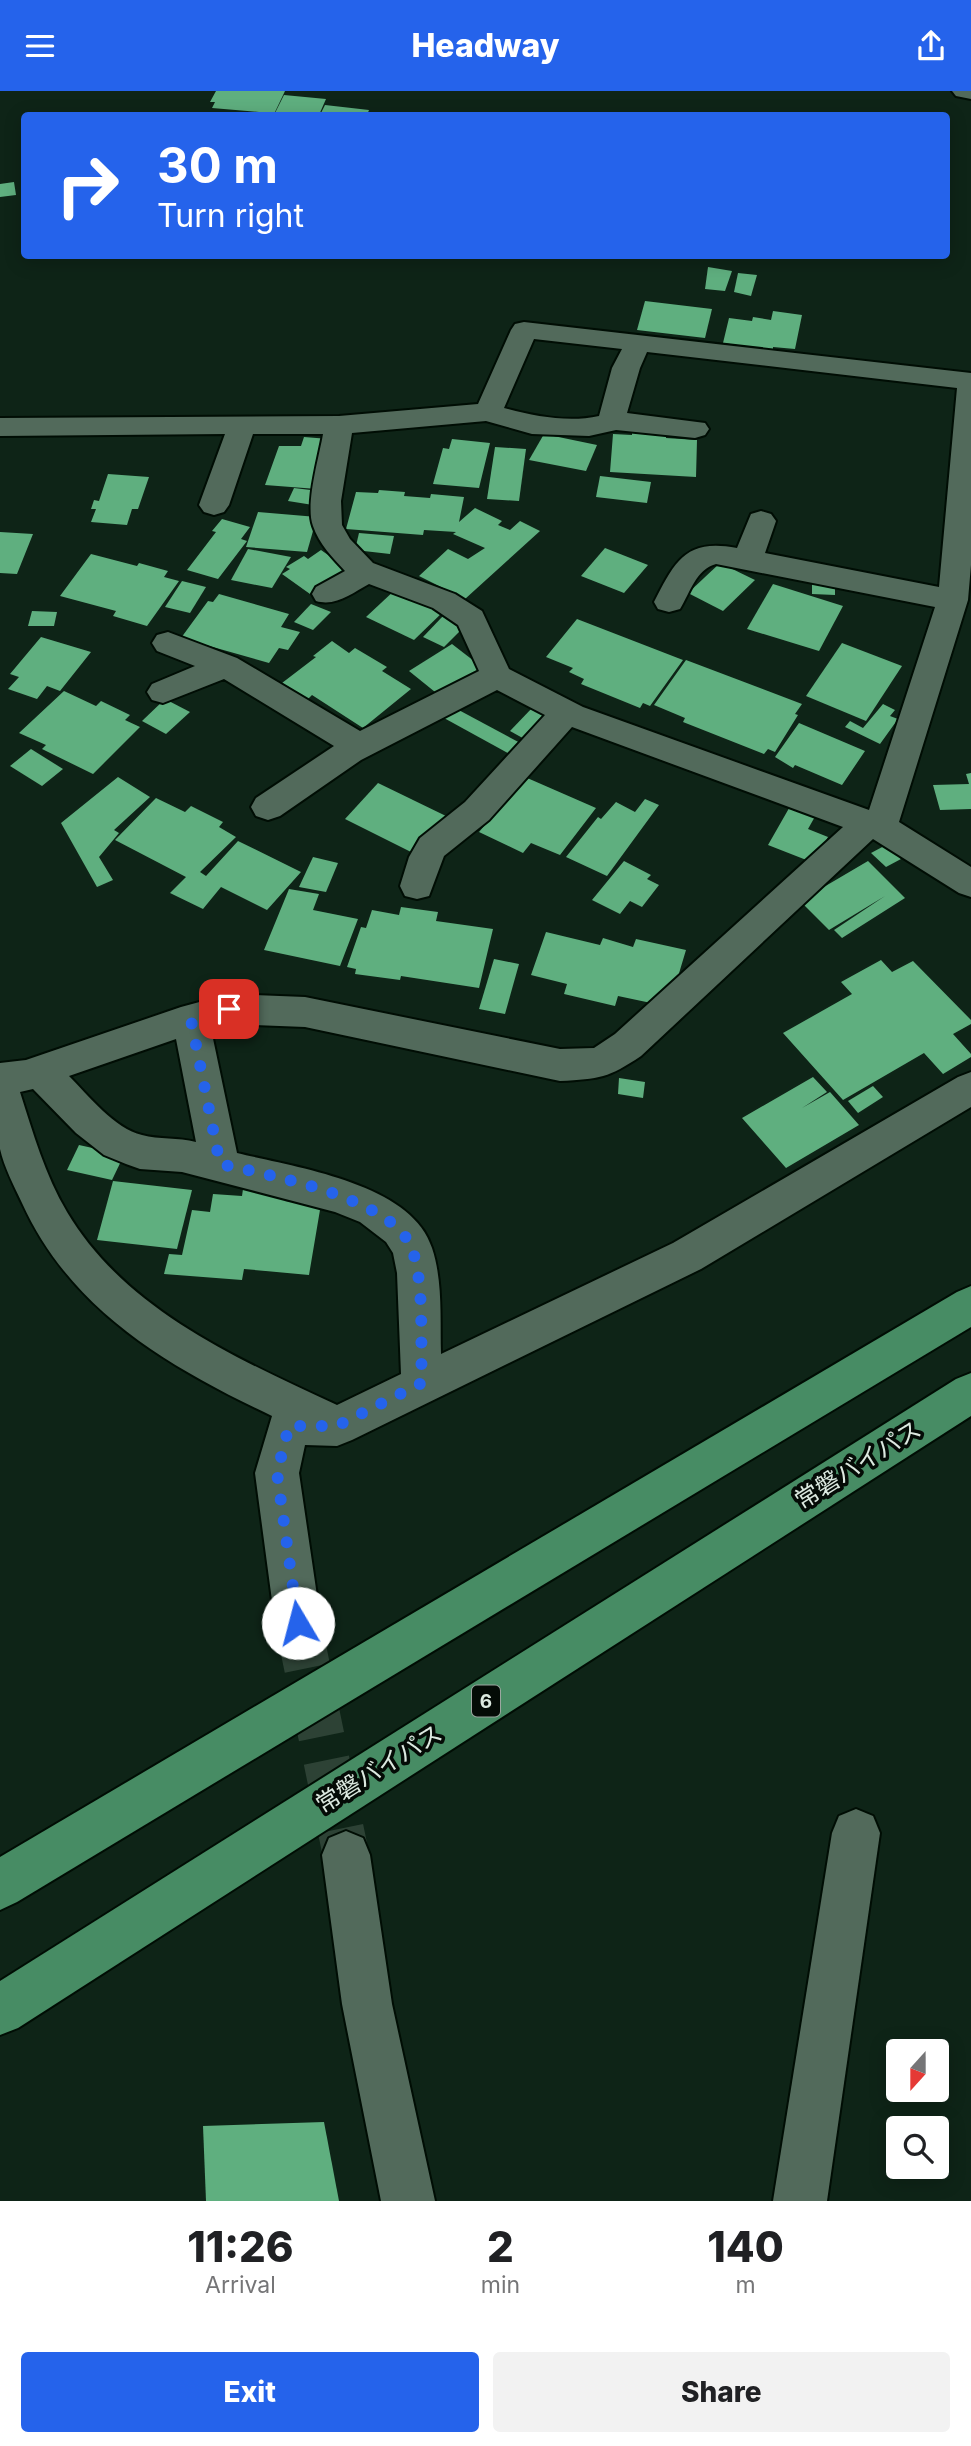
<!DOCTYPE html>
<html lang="en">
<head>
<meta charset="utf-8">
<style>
  body { margin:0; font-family:Inter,"Noto Sans JP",sans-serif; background:#f2f2f2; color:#202124; height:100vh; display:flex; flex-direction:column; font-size:26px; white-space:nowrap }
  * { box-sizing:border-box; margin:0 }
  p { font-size:23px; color:#757577 }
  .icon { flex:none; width:38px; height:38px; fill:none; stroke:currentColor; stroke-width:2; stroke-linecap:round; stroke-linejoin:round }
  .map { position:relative; height:2110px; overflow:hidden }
  .panel { display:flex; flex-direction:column; background:#fff; flex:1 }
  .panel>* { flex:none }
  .top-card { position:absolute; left:21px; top:21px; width:929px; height:147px; border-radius:7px; box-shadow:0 4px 18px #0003; background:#2563eb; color:#fff; overflow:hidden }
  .needle { width:46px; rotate:201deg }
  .tools { position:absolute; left:886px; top:1948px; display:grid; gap:14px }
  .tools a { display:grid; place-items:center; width:63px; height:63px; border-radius:7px; background:#fff; box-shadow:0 4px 18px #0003; font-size:35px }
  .pin { position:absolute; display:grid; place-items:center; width:60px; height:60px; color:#fff; margin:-30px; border-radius:14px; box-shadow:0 4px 10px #0006 }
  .me { position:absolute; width:77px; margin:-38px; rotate:352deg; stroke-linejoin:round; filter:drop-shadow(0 0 5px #0008) }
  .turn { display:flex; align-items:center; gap:24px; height:147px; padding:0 21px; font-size:32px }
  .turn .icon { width:91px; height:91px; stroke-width:2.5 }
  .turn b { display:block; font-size:49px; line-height:60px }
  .eta { display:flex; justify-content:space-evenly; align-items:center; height:119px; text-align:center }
  .eta b { font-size:42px; font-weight:800; line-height:49px }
  .button { display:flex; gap:14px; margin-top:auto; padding:14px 21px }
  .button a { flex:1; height:80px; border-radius:7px; background:#2563eb; color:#fff; font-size:28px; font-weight:800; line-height:80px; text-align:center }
  .button a+a { background:#f2f2f2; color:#202124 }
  header { display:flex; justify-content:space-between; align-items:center; height:91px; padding:0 21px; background:#2563eb; color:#fff; font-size:32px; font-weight:800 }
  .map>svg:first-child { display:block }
  .building { fill:#5faf7f }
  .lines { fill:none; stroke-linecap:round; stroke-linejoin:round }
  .minor-tunnel { stroke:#2d4235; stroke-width:46; stroke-dasharray:46 24; stroke-linecap:butt }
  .minor-casing { stroke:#000d04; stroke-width:4 }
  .trunk-casing { stroke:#000d04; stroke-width:4 }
  .minor { fill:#526a5b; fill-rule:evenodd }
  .trunk { fill:#478c64; fill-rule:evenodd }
  .route { stroke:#2563eb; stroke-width:12; stroke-dasharray:0 21.6 }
  .labels { text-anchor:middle; stroke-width:7; stroke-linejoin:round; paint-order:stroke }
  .shield { fill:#040b06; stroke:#9ba69f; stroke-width:2 }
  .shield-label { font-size:19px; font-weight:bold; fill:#dce9e0 }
  .near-street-label { font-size:24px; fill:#dce9e0; stroke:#040b06 }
</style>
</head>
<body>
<header><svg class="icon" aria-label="menu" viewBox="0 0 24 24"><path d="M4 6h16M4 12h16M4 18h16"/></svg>Headway<svg class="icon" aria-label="share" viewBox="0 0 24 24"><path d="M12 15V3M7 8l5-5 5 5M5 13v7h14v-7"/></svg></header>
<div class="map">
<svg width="971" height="2110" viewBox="0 0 971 2110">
  <rect width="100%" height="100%" fill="#0e2417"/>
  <g class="building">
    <path d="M216 0H285L275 21H259L212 17 215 11H210Z"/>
    <path d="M284 4 326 8 319 24H274Z"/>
    <path d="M325 14 369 19 367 24H320Z"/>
    <path d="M14 91 16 104 0 106V93Z"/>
    <path d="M708 176 732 180 725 200 705 198Z"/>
    <path d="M738 182 757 184 751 205 734 201Z"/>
    <path d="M645 210 712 218 705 247 637 239Z"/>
    <path d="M773 220 802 224 795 258 773 256V259L723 252 729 227 752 230 753 226 771 229Z"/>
    <path d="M632 339 666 341V347L697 349 696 386 610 381 613 343 632 344Z"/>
    <path d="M544 343 597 354 586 380 529 369Z"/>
    <path d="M304 346 329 348 317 398 265 394 279 355H301Z"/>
    <path d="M452 348 490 352 479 397 433 393 443 357 449 358Z"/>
    <path d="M495 356 526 358 519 410 487 408Z"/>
    <path d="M108 383 149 386 138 418H132L127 434 91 431 96 418H91L94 409 99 410Z"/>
    <path d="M600 385 651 391 647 412 596 406Z"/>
    <path d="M294 397 319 400 313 414 288 410Z"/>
    <path d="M379 399 405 401 404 405 430 407 431 403 464 406 459 431 475 417 502 430 498 434 510 439 520 430 540 440 465 508 419 485 448 458 468 468 485 457 453 443 456 441 424 439 423 444 346 438 356 401 378 402Z"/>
    <path d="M258 421 317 426 307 461 246 456Z"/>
    <path d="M222 428 250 436 241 448 247 450 218 488 187 479 216 441 212 440Z"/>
    <path d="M0 441 33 443 17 483 0 482Z"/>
    <path d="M359 442 394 445 390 463 355 459Z"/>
    <path d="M605 457 648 474 624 502 581 485Z"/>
    <path d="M248 458 291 466 272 497 231 489Z"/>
    <path d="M321 459 348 478 310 503 282 483 290 478 286 476 304 465 308 468Z"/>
    <path d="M91 463 137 475 139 472 168 480 164 486 179 490 147 535 113 525 116 520 60 505Z"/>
    <path d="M720 472 755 489 723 520 688 502Z"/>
    <path d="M182 490 206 496 190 522 165 516Z"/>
    <path d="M773 493 843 515 819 560 747 538Z"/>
    <path d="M812 493 835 495V504L812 503Z"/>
    <path d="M396 498 446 518 414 549 366 526Z"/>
    <path d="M219 503 289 523 281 536 300 541 288 559 279 557 269 572 181 547 208 510 213 511Z"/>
    <path d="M311 513 331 521 313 539 294 531Z"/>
    <path d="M32 520 57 521 54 535H28Z"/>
    <path d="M443 525 465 535 444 556 423 546Z"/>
    <path d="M577 528 683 569 650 615 643 612 640 617 581 593 584 588 569 581 573 577 546 566Z"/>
    <path d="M41 546 91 561 60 600 47 595 37 608 8 598 19 586 10 583Z"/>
    <path d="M332 550 349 562 355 557 387 576 382 580 411 598 363 637 312 604 308 608 282 592 316 566 313 565Z"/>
    <path d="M842 552 902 575 866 630 806 605Z"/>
    <path d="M452 553 483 577 440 605 409 580Z"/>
    <path d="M686 569 802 613 795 623 798 624 775 661 768 658 764 663 683 631 685 627 654 614Z"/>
    <path d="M64 600 96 615 101 610 130 624 125 629 140 636 93 683 42 658 46 654 19 642Z"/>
    <path d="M165 608 190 621 166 643 142 630Z"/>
    <path d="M883 613 895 619 890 625 898 628 880 653 845 636 850 630 863 637Z"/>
    <path d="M533 616 552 627 528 650 510 640Z"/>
    <path d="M455 617 524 654 513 665 444 627Z"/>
    <path d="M799 632 865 660 842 694 795 674 793 677 775 666Z"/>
    <path d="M31 658 63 678 42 695 10 675Z"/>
    <path d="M971 682V718L940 719 933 694 969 693 966 683Z"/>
    <path d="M118 686 150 706 114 739 119 742 99 766 113 789 97 796 61 732Z"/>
    <path d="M525 686 596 717 560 764 531 752 523 762 479 741Z"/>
    <path d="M378 692 446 725 413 762 345 728Z"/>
    <path d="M156 707 185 721 191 715 223 731 219 736 236 746 200 781 206 785 238 750 301 781 267 819 221 796 203 818 170 802 186 786 115 749Z"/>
    <path d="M645 708 659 714 607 785 566 766 598 726 601 728 616 711 635 721Z"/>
    <path d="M792 712 817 722 808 738 828 746 814 772 768 754Z"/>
    <path d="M886 754 901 768 886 776 871 762Z"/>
    <path d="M313 766 338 772 326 801 299 796Z"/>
    <path d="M624 770 651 784 647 788 659 794 642 816 630 810 620 823 592 809Z"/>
    <path d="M868 770 905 807 842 847 834 839 885 805 829 839 800 810Z"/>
    <path d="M289 798 319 803 313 819 358 828 340 875 264 859Z"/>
    <path d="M401 816 438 821 436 830 493 838 479 897 401 885 400 889 355 883 356 878 347 876 361 836 366 837 372 819 399 824Z"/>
    <path d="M546 841 600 854 603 847 633 856 636 848 686 859 674 899 651 912 618 905 615 915 564 903 567 893 531 884Z"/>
    <path d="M494 868 519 873 505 923 479 918Z"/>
    <path d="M881 869 892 881 913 870 971 929V933L953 943 971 963V966L943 983 924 962 843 1009 783 942 852 903 841 891Z"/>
    <path d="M813 986 827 1001 802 1017 830 1001 859 1034 786 1077 742 1027Z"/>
    <path d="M619 987 645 991 643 1007 618 1003Z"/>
    <path d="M873 995 883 1006 858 1022 848 1010Z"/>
    <path d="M79 1054 124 1064 112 1089 67 1079Z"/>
    <path d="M113 1090 192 1099 177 1158 97 1149Z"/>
    <path d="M243 1098 286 1102 285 1110 321 1113 309 1184 244 1178 242 1189 164 1183 169 1163 182 1164 192 1119 210 1121 213 1103 242 1105Z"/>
    <path d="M324 2031 339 2110H206L203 2035Z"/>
  </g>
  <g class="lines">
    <path class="minor-tunnel" d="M298 1532 346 1764"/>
    <defs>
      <g id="minor">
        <path d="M952 0H971V8L956 5Z"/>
        <path d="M524 231 971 282V474L968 509 899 731 971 776V806L959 802 873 748 641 965C608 987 600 988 560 990L305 936 229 933 211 938 237 1062C294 1076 412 1092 432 1157 443 1190 440 1229 441 1263L673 1152 958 986 971 981V1016L701 1178 352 1349 337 1355 305 1354 299 1382 321 1532 314 1548 298 1555 282 1548 275 1532 255 1382 272 1325C169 1276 71 1220 22 1112 14 1095 4 1076 0 1058 0 1033 0 998 0 972L26 969 181 916 229 903 305 906 560 958 594 957 615 943 843 736 572 636 489 729 444 765 429 805 417 808 405 805 400 795 409 766 420 747 465 711 545 624 497 599 361 669 280 725 268 729 256 725 251 716 256 707 334 655 224 588 163 612 152 609 147 601 152 593 195 575 157 560 152 552 157 544 168 541 237 567 360 640 479 580 458 534 433 517 369 493C352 502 336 516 316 510L312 503 316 496 345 480C333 467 319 453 313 435 305 413 319 367 323 343H253L229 414 224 421 214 424 204 421 199 414 225 343 0 345V327L339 325 478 313 511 239 515 233ZM534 248 622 258 612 277 599 325C568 332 534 325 504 317ZM647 261 957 297 939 496 765 462 776 430 771 423 761 420 751 423 737 457C686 447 675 470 654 511L658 518 669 521 680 518C690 502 696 478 716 473L935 516 869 719 583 616 509 578 482 520 455 503 373 472 350 448 342 434 341 410 352 342 486 330 532 343 589 345 616 339 695 347 705 344 709 338 705 332 627 322 640 277ZM176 948 196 1051C178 1046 159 1049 142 1044 115 1038 88 1004 69 985ZM33 998 76 1042 104 1064 126 1073 140 1078 182 1081 335 1121 360 1131 386 1151 393 1162 397 1182 401 1283 337 1314C238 1268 125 1219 67 1121 45 1084 33 1042 20 1001Z"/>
        <path d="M856 1718 873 1725 880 1742 827 2110H773L832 1742 839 1725Z"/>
        <path d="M346 1740 363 1747 370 1764 392 1913 435 2110H381L342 1913 322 1764 329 1747Z"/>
      </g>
      <g id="trunk">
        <path d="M971 1195V1236L17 1811 0 1819V1766L957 1201Z"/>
        <path d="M971 1282V1325L18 1937 0 1944V1890L956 1288Z"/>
      </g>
    </defs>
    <use href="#minor" class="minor-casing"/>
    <use href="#trunk" class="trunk-casing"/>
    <use href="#minor" class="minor"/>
    <use href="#trunk" class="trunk"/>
  </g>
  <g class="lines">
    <path class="route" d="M229 918 191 929 220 1073C269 1084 394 1107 412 1158 425 1193 420 1254 422 1292L337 1335H289L277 1382 298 1532"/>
  </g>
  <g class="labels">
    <rect class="shield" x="472" y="1594.5" width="28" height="31" rx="5"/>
    <g class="shield-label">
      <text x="486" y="1617">6</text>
    </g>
    <g class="near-street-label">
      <text transform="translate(858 1374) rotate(-32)" y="8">常磐バイパス</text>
      <text transform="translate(379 1678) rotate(-32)" y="8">常磐バイパス</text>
    </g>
  </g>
</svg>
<div class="tools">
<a><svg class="needle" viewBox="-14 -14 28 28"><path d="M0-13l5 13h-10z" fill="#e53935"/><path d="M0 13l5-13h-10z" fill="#757577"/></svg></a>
<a><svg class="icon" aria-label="search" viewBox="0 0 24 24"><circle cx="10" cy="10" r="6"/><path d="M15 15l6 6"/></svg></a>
</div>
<div class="pin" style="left:229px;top:918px;background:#d93025"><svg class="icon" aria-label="arrive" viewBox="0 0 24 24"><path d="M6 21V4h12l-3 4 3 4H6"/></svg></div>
<svg class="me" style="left:298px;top:1532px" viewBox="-20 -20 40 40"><circle r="19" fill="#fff"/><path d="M0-13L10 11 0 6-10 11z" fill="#2563eb"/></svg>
<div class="top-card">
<div class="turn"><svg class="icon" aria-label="right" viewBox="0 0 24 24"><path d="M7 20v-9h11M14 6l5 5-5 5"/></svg><div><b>30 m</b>Turn right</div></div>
</div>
</div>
<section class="panel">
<div class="eta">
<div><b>11:26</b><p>Arrival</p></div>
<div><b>2</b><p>min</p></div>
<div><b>140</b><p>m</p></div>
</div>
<div class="button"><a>Exit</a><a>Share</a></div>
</section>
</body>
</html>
